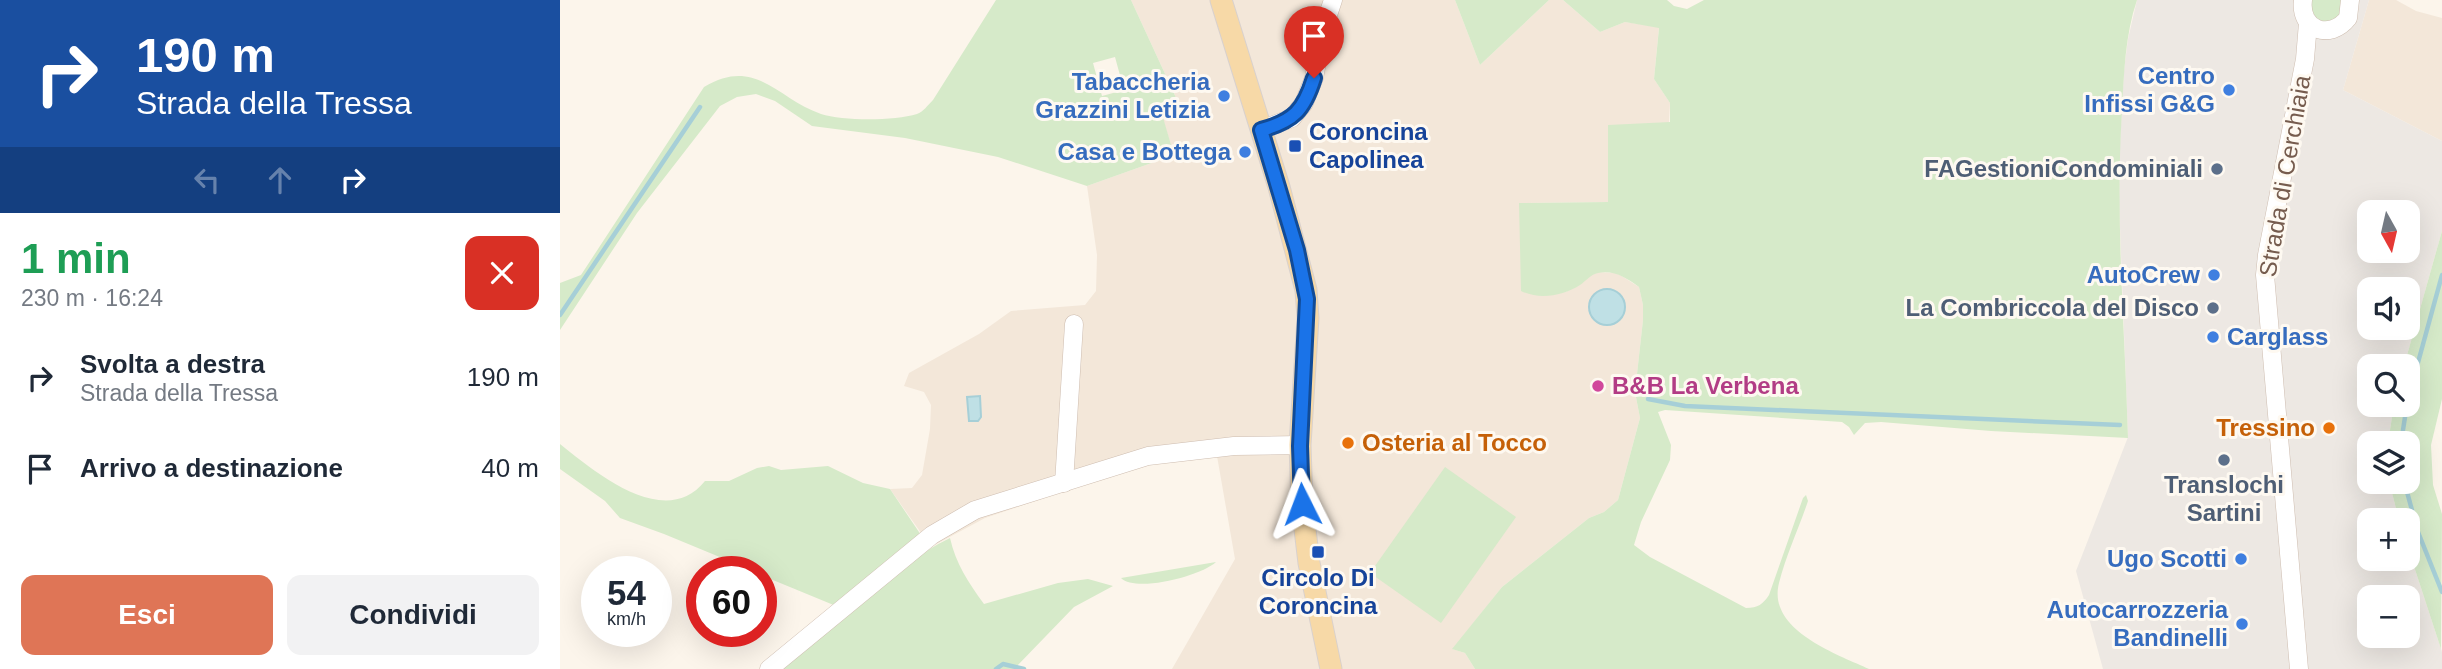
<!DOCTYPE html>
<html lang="it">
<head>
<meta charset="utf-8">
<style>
  body { margin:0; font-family:Arial,sans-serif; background:#f2f2f3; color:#1f2937; height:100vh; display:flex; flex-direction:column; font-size:26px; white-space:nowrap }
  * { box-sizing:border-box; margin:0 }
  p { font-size:23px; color:#747a83 }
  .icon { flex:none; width:38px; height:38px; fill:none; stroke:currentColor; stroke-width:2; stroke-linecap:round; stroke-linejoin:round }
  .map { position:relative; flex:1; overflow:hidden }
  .sheet { display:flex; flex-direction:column; background:#fff; width:560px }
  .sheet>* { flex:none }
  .guide { background:#1a4fa0; color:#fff; overflow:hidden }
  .needle { width:46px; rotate:172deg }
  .tools { position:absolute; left:1797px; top:200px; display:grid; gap:14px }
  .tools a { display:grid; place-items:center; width:63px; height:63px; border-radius:14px; background:#fff; box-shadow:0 7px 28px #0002; font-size:35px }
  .speed { position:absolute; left:21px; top:556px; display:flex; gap:14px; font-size:35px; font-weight:700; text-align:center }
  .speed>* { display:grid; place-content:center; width:91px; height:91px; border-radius:50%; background:#fff; box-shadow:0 7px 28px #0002; line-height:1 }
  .speed small { font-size:18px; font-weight:400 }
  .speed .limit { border:10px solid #d22; background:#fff; color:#111 }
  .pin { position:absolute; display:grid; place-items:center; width:60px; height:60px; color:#fff; margin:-72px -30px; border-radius:50% 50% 50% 0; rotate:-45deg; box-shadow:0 0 7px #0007 }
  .pin .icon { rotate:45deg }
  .me { position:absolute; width:77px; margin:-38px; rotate:357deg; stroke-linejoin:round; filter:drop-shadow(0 0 5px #0008) }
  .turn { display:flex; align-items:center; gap:24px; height:147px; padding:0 21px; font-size:32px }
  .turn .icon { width:91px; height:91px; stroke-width:2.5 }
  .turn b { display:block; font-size:49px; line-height:60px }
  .lanes { display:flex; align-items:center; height:66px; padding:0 21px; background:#0003; justify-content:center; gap:35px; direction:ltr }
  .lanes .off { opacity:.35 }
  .round { display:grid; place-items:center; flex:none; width:74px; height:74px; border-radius:14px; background:#f2f2f3 }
  .summary { display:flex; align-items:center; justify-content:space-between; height:119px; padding:0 21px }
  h1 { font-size:42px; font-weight:800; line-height:52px; color:#1e9e55 }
  .primary-button { display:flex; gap:14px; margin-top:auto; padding:14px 21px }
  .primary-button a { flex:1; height:80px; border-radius:14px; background:#df7556; color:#fff; font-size:28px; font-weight:800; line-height:80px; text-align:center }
  .primary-button a+a { background:#f2f2f3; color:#1f2937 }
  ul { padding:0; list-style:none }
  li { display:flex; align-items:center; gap:21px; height:91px; padding:0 21px }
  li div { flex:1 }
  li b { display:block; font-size:26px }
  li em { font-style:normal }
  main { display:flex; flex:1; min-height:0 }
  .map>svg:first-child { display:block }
  .residential { fill:#f3e7d9 }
  .industrial { fill:#ede8e3; fill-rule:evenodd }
  .green { fill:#d6eac9; fill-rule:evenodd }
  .water { fill:#bfe0e5; stroke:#a6cfd7; stroke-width:2 }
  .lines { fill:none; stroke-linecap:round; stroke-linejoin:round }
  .stream { stroke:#a6cfd7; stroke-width:4.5 }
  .minor-casing { stroke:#cebdb0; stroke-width:19 }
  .major-casing { stroke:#d9d1cd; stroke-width:23 }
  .minor { stroke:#fff; stroke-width:18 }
  .major { stroke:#f7d9a7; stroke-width:21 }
  .route-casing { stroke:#114b97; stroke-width:18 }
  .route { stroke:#1a73e8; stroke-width:12 }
  .shop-dot { fill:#3f7fe0; stroke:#fef9f1; stroke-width:2.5 }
  .transit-dot { fill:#1a4fb4; stroke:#fef9f1; stroke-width:2.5 }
  .service-dot { fill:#5c6f8a; stroke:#fef9f1; stroke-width:2.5 }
  .hotel-dot { fill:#d1479c; stroke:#fef9f1; stroke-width:2.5 }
  .food-dot { fill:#e8710a; stroke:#fef9f1; stroke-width:2.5 }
  .labels { text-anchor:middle; stroke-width:6; stroke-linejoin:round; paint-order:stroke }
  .shop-label { font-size:24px; font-weight:bold; fill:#366cbe; stroke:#fef9f1; text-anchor:end }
  .transit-label { font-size:24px; font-weight:bold; fill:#164399; stroke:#fef9f1; text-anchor:start }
  .service-label { font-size:24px; font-weight:bold; fill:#4e5e75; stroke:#fef9f1; text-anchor:end }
  .street-label { font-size:24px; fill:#765c4e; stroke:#fef9f1 }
  .hotel-label { font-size:24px; font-weight:bold; fill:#b23c85; stroke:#fef9f1; text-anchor:start }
  .food-label { font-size:24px; font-weight:bold; fill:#c56008; stroke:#fef9f1; text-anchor:end }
</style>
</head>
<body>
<main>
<section class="sheet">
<div class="guide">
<div class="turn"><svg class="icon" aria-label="right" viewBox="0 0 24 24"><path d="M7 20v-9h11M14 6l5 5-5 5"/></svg><div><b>190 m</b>Strada della Tressa</div></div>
<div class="lanes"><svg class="icon off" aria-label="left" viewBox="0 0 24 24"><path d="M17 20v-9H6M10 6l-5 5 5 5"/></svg><svg class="icon off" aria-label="ahead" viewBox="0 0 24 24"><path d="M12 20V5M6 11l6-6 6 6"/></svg><svg class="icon" aria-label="right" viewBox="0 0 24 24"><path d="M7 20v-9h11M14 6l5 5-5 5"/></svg></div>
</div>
<div class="summary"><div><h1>1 min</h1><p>230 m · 16:24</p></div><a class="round" style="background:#d93025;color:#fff"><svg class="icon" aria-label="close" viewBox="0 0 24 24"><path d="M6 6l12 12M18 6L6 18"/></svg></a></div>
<ul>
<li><svg class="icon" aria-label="right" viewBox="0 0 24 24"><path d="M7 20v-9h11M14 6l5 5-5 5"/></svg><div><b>Svolta a destra</b><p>Strada della Tressa</p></div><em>190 m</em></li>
<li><svg class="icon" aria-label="arrive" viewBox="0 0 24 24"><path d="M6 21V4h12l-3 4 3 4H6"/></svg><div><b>Arrivo a destinazione</b></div><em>40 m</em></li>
</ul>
<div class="primary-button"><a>Esci</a><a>Condividi</a></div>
</section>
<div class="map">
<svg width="1882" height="669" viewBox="0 0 1882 669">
  <rect width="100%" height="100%" fill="#fcf5eb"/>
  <g class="residential">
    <path d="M571 0H895L920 65 989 0H1003L1040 32 1065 22 1099 27 1094 79 1110 103 1109 122 1048 202 959 203 1006 292 1035 272 1057 273 1079 287 1083 305V320L1075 392 1080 418 1058 500 1044 512 1029 518 942 587 893 649 905 653 915 669H612L675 559 657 456 598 462 526 484 425 518 371 547 330 489 352 488 362 475 370 429 371 405 364 392 344 386 349 373 419 334 451 311 525 305 536 291 537 255 527 186 614 155 601 113 618 102Z"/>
    <path d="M1809 0H1836L1856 11 1882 18V141L1783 90Z"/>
  </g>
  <path class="industrial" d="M1577 0H1809L1783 90 1882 141V231L1844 366H1810V404H1834L1828 443H1810V481H1829L1839 520H1810V558H1848V548L1882 652V669H1543L1516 571 1568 437 1559 202 1560 144 1564 70 1568 39ZM1810 212H1848V250H1810ZM1810 289H1848V327H1810ZM1810 597H1848V635H1810Z"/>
  <g class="green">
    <path d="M436 0H571L618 102 602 114 614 155 527 186 438 157 345 138 252 126 215 101 196 94 177 97 160 106 77 213 0 330V283L21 275 144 87C196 56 217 99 261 114 283 121 334 121 357 114 363 112 368 105 373 100ZM555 57 564 90 542 96 533 63Z"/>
    <path d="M895 0H989L920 65Z"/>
    <path d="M1003 0H1107L1114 6 1127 9 1144 0H1577C1565 35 1564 74 1562 111 1555 220 1565 329 1568 438L1431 431 1321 422 1305 423 1294 435 1289 427 1282 422 1105 410 1098 412 1111 445 1110 460 1081 522 1074 545 1090 557 1186 608C1198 608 1203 604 1209 595L1243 498 1246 495 1248 501C1239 528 1226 555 1219 583 1207 630 1276 654 1309 669H915L905 653 892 649 942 587 1029 518 1044 512 1058 500 1080 418 1075 392 1083 320V305L1079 287C1066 278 1055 270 1038 273 1031 274 1026 281 1020 285 1003 296 979 300 961 291L959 203 1048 202V125L1110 122V103L1094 79 1099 28 1065 22 1040 32Z"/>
    <path d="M1751 0H1782L1781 15C1765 28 1750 21 1751 0Z"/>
    <path d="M1882 231V399L1871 445 1873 485 1882 514 1881 649 1848 548V520H1839L1829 481H1848V443H1828L1834 404H1848V366H1844Z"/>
    <path d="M0 444C35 472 105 531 145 481H169L197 468 209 466 221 470 268 466 303 483 330 489 361 535 276 606 201 575V572H196L104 534 60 518 45 501 0 469Z"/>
    <path d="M885 467 956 517 881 623 810 573Z"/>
    <path d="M390 538C396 564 408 582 424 604L498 583 528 579 553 586 514 607 454 669H223C276 623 327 569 390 538Z"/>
    <path d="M656 562C641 576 576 593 561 578Z"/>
  </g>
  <g class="water">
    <circle cx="1047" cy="307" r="18"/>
    <path d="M420 396 421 417 418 421H409L407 397Z"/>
  </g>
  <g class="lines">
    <g class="stream">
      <path d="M0 315 140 107"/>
      <path d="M1088 399 1125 406 1560 425"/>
      <path d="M1848 399 1882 275"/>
      <path d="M1841 443 1847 404"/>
      <path d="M1844 481 1858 532 1882 592"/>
      <path d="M436 669 443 664 464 669"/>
    </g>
    <defs>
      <g id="minor">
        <path d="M1743 0C1739 30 1770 41 1788 18L1790 0"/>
        <path d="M701 130 732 118 744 103 754 78 763 30 773 0"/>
        <path d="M504 483 514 324"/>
        <path d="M209 669 372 535 415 510 588 456 674 446 740 445"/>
        <path d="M1739 669 1705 275 1707 255 1745 59 1748 23"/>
      </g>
      <path id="major" d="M661 0 719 187 746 290 748 318 740 445 742 504 749 563 771 669"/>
    </defs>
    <use href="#minor" class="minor-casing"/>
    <use href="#major" class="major-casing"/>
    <use href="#minor" class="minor"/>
    <use href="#major" class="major"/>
  </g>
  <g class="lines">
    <defs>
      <path id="route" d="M742 504 740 446 747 299 737 250 701 130C734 121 744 110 754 78"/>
    </defs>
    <use href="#route" class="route-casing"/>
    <use href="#route" class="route"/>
  </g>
  <g class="shop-dot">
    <circle cx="1669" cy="90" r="7"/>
    <circle cx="664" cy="96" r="7"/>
    <circle cx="685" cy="152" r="7"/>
    <circle cx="1654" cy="275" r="7"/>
    <circle cx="1653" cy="337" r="7"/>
    <circle cx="1681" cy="559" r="7"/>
    <circle cx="1682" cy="624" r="7"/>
  </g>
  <g class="transit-dot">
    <rect x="728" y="139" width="14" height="14" rx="3.5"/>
    <rect x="751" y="545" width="14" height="14" rx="3.5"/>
  </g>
  <g class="service-dot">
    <circle cx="1657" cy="169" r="7"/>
    <circle cx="1653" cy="308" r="7"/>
    <circle cx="1664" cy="460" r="7"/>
  </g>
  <circle class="hotel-dot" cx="1038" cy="386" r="7"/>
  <g class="food-dot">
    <circle cx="1769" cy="428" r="7"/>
    <circle cx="788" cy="443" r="7"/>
  </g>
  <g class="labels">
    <g class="shop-label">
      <text x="1655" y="84">Centro<tspan x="1655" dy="28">Infissi G&amp;G</tspan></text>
      <text x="650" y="90">Tabaccheria<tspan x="650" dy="28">Grazzini Letizia</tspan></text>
      <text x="671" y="160">Casa e Bottega</text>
      <text x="1640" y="283">AutoCrew</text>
      <text x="1667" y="345" text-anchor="start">Carglass</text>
      <text x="1667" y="567">Ugo Scotti</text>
      <text x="1668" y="618">Autocarrozzeria<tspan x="1668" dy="28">Bandinelli</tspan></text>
    </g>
    <g class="transit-label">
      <text x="749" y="140">Coroncina<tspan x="749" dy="28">Capolinea</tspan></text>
      <text x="758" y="586" text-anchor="middle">Circolo Di<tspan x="758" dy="28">Coroncina</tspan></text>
    </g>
    <g class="service-label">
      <text x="1643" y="177">FAGestioniCondominiali</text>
      <text x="1639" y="316">La Combriccola del Disco</text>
      <text x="1664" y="493" text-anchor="middle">Translochi<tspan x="1664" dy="28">Sartini</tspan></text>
    </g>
    <g class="street-label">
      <text transform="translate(1725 176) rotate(-80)" y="8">Strada di Cerchiaia</text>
    </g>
    <g class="hotel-label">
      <text x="1052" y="394">B&amp;B La Verbena</text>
    </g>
    <g class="food-label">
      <text x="1755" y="436">Tressino</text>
      <text x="802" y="451" text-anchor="start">Osteria al Tocco</text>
    </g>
  </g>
</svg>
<div class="tools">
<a><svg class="needle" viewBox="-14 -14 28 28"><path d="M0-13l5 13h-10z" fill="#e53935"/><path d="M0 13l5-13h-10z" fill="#747a83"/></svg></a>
<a><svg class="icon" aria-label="sound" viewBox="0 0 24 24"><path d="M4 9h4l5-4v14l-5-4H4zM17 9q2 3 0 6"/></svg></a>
<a><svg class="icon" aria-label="search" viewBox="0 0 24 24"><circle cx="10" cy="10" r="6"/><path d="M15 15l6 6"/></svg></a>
<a><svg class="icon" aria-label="layers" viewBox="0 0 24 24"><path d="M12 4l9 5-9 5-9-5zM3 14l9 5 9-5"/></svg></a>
<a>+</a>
<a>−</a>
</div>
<div class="speed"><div>54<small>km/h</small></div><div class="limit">60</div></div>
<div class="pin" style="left:754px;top:78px;background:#d93025"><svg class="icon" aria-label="arrive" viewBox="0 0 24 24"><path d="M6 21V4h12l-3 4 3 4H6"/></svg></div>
<svg class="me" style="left:742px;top:504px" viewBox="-20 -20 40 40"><path d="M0-17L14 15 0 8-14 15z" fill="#1a73e8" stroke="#fff" stroke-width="4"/></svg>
</div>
</main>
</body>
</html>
